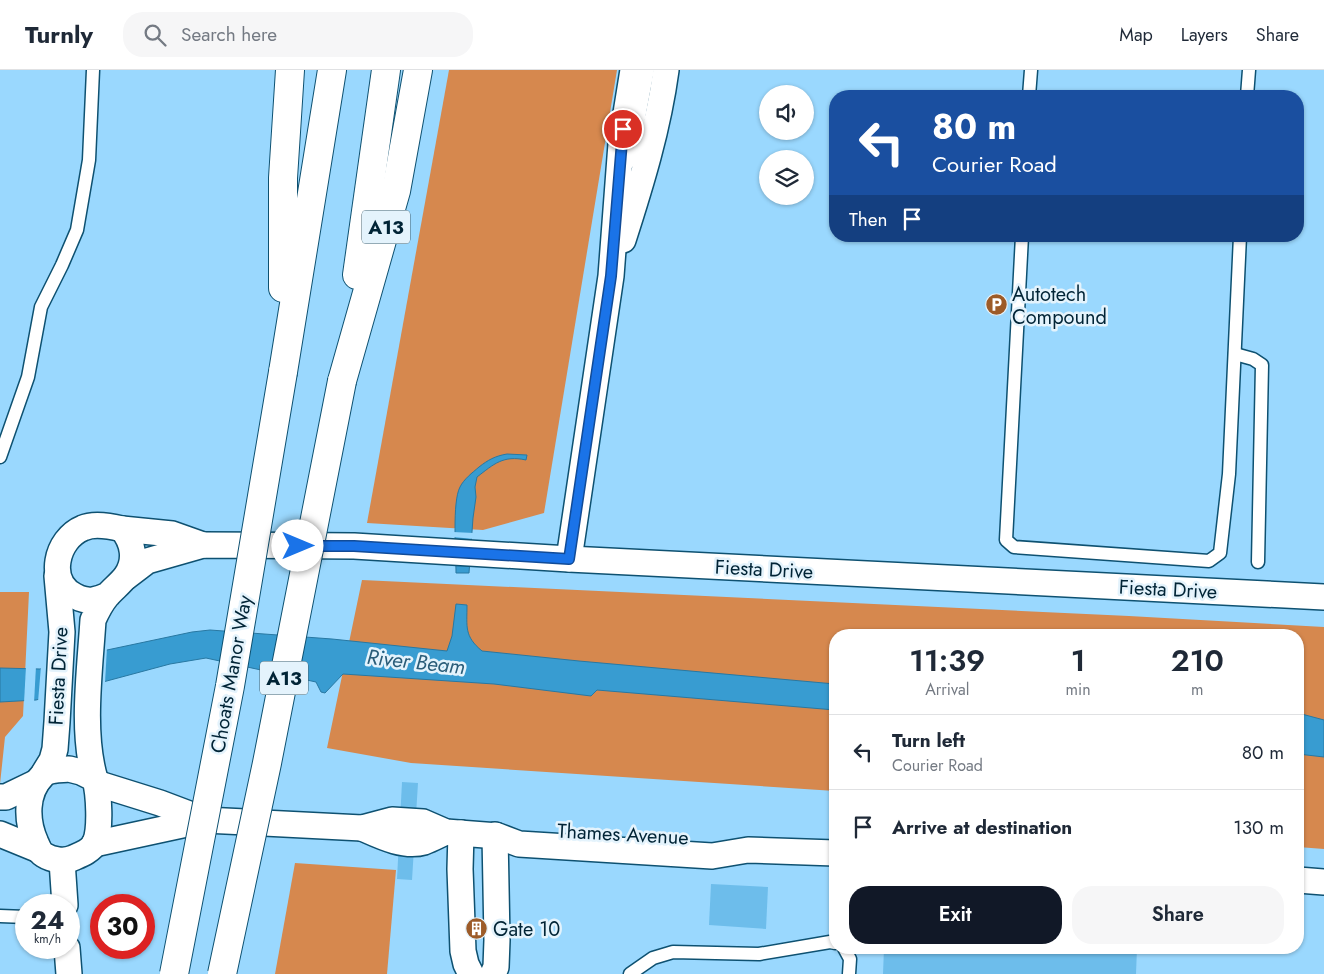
<!DOCTYPE html>
<html lang="en">
<head>
<meta charset="utf-8">
<style>
  body { margin:0; font-family:Jost,sans-serif; background:#f6f6f7; color:#1f2937; height:100vh; display:flex; flex-direction:column; font-size:19px; white-space:nowrap }
  * { box-sizing:border-box; margin:0 }
  p { font-size:16px; color:#747a83 }
  .icon { flex:none; width:28px; height:28px; fill:none; stroke:currentColor; stroke-width:2; stroke-linecap:round; stroke-linejoin:round }
  .map { position:relative; flex:1; overflow:hidden }
  .panel { position:absolute; left:829px; top:559px; width:475px; height:325px; display:flex; flex-direction:column; background:#fff; border-radius:20px; box-shadow:0 1px 4px #0004 }
  .panel>* { flex:none }
  .guide { position:absolute; left:829px; top:20px; width:475px; height:152px; border-radius:20px; box-shadow:0 1px 4px #0004; background:#1a4fa0; color:#fff; overflow:hidden }
  .fabs { position:absolute; left:759px; top:15px; display:grid; gap:10px }
  .fabs a { display:grid; place-items:center; width:55px; height:55px; border-radius:50%; background:#fff; box-shadow:0 1px 4px #0004; font-size:25px }
  .speed { position:absolute; left:15px; top:824px; display:flex; gap:10px; font-size:25px; font-weight:700; text-align:center }
  .speed>* { display:grid; place-content:center; width:65px; height:65px; border-radius:50%; background:#fff; box-shadow:0 1px 4px #0004; line-height:1 }
  .speed small { font-size:12px; font-weight:400 }
  .speed .limit { border:8px solid #d22; background:#fff; color:#111 }
  .pin { position:absolute; display:grid; place-items:center; width:42px; height:42px; color:#fff; margin:-21px; border:2px solid #fff; border-radius:50%; box-shadow:0 1px 5px #0007 }
  .me { position:absolute; width:55px; margin:-28px; rotate:90deg; stroke-linejoin:round; filter:drop-shadow(0 0 4px #0008) }
  .turn { display:flex; align-items:center; gap:18px; height:105px; padding:0 20px; font-size:22px }
  .turn .icon { width:65px; height:65px; stroke-width:2.5 }
  .turn b { display:block; font-size:35px; line-height:42px }
  .then { display:flex; align-items:center; height:48px; padding:0 20px; background:#0003; gap:10px; font-size:19px }
  .eta { display:flex; justify-content:space-evenly; align-items:center; height:85px; text-align:center }
  .eta b { font-size:30px; font-weight:600; line-height:35px }
  .primary-button { display:flex; gap:10px; margin-top:auto; padding:10px 20px }
  .primary-button a { flex:1; height:58px; border-radius:20px; background:#111827; color:#fff; font-size:20px; font-weight:600; line-height:58px; text-align:center }
  .primary-button a+a { background:#f6f6f7; color:#1f2937 }
  ul { padding:0; list-style:none }
  li { display:flex; align-items:center; gap:15px; height:75px; padding:0 20px; border-top:1px solid #e0e1e3 }
  li div { flex:1 }
  li b { display:block; font-size:19px }
  li em { font-style:normal }
  header { display:flex; align-items:center; gap:30px; box-sizing:border-box; height:70px; padding:0 25px; background:#fff; border-bottom:1px solid #e0e1e3 }
  header strong { font-size:24px }
  nav { display:flex; gap:28px; margin-inline-start:auto; font-size:18px }
  .search { width:350px; height:45px; background:#f6f6f7; display:flex; align-items:center; gap:12px; box-sizing:border-box; padding:0 18px; border-radius:20px; color:#747a83; font-size:19px }
  .map>svg:first-child { display:block }
  .green { fill:#d6884e }
  .water { fill:#389cd1; stroke:#2878a2 }
  .pier { fill:#9ad8fe }
  .building { fill:#6dbdeb }
  .lines { fill:none; stroke-linecap:round; stroke-linejoin:round }
  .service-casing { stroke:#0e5171; stroke-width:15 }
  .minor-casing { stroke:#0e5171; stroke-width:28 }
  .trunk-casing { stroke:#0e5171; stroke-width:30 }
  .service { stroke:#fff; stroke-width:12 }
  .minor { stroke:#fff; stroke-width:25 }
  .trunk { stroke:#fff; stroke-width:28 }
  .trunk-bridge-casing { stroke:#0e5171; stroke-width:30; stroke-linecap:butt }
  .trunk-bridge { stroke:#fff; stroke-width:28 }
  .route-casing { stroke:#114b97; stroke-width:12 }
  .route { stroke:#1a73e8; stroke-width:9 }
  .labels { text-anchor:middle; stroke-width:5; stroke-linejoin:round; paint-order:stroke }
  .shield { fill:#e4f3fc; stroke:#456271; stroke-width:1 }
  .shield-label { font-size:19px; font-weight:bold; fill:#012436 }
  .poi-label { font-size:20px; fill:#012436; stroke:#e4f3fc; text-anchor:start }
  .street-label { font-size:20px; fill:#012436; stroke:#e4f3fc }
  .water-label { font-size:21px; font-style:italic; fill:#2a5d79; stroke:#e4f3fc }
</style>
</head>
<body>
<header>
<strong>Turnly</strong>
<div class="search"><svg class="icon" aria-label="search" viewBox="0 0 24 24"><circle cx="10" cy="10" r="6"/><path d="M15 15l6 6"/></svg>Search here</div>
<nav><a>Map</a><a>Layers</a><a>Share</a></nav>
</header>
<div class="map">
<svg width="1324" height="904" viewBox="0 0 1324 904">
  <rect width="100%" height="100%" fill="#9ad8fe"/>
  <g class="green">
    <path d="M449 0H617L544 443 483 460 367 453Z"/>
    <path d="M362 510 1129 546 1324 557V779L1298 777V565H835V721L411 693 327 678Z"/>
    <path d="M0 522H29L23 646 5 667 0 714Z"/>
    <path d="M295 793 396 800 387 904H275Z"/>
  </g>
  <g class="water">
    <path d="M507 384 527 385 526 390C503 385 494 394 477 407L475 417 476 427 473 448 469 503H456C456 484 452 432 460 417 464 409 472 403 479 397 488 390 495 386 507 384Z"/>
    <path d="M456 534 467 535C467 557 464 566 482 581L579 591 835 614V640L597 620 591 626 494 614 343 604 325 623 321 622 316 612 206 588 170 594 36 630 0 632V598L40 599 107 580 192 562 210 560 332 569 447 581 452 566Z"/>
    <path d="M1298 643 1324 650V687L1298 684Z"/>
  </g>
  <g class="pier">
    <path d="M453 462 474 463V469L453 467Z"/>
    <path d="M107 577 105 613 38 632 41 596Z"/>
    <path d="M26 596H36L34 633H24Z"/>
  </g>
  <g class="building">
    <path d="M402 712 418 713 412 810 397 809Z"/>
    <path d="M711 814 768 817 766 859 709 855Z"/>
    <path d="M472 850H481L482 868H472Z"/>
    <path d="M884 878H1137L1136 904H883Z"/>
  </g>
  <g class="lines">
    <defs>
      <g id="service">
        <path d="M1029 26 1031 0"/>
        <path d="M1247 26 1249 0"/>
        <path d="M628 93 634 75 648 0"/>
        <path d="M1022 166 1006 470 1014 477 1209 491 1220 483 1229 404 1240 166"/>
        <path d="M1235 284 1253 289 1262 295 1258 492"/>
        <path d="M0 387 28 307 41 237 62 195 77 160 89 90 93 0"/>
        <path d="M0 846 26 847"/>
        <path d="M844 878 850 889 849 904"/>
        <path d="M630 904 653 888 673 882 759 884 830 872 835 873"/>
      </g>
      <g id="minor">
        <path d="M623 170C641 114 658 59 666 0"/>
        <path d="M122 459 172 464 203 475"/>
        <path d="M569 489 611 206 621 74 633 0"/>
        <path d="M126 507 147 491 203 475 354 476 569 489 1324 527"/>
        <path d="M69 699 81 702 95 709C99 724 101 759 95 773 91 781 80 785 73 788 64 792 52 790 44 785 39 782 38 777 36 773 26 751 25 723 43 705 49 699 61 700 69 699Z"/>
        <path d="M44 703 52 690 55 679 57 652 62 562 57 506"/>
        <path d="M95 709C81 662 90 599 93 550 97 541 101 533 107 526 113 519 121 513 126 506 137 490 133 472 122 459 110 456 94 453 83 458 56 469 46 512 75 526 80 529 88 531 93 530 98 529 104 527 108 525"/>
        <path d="M96 713 160 733 205 750"/>
        <path d="M0 727H6L37 712"/>
        <path d="M362 758C380 766 404 778 424 772 432 769 439 765 446 762"/>
        <path d="M461 763 460 799 463 881 466 894 471 904"/>
        <path d="M0 764 39 780"/>
        <path d="M94 774 205 750 362 758 392 750 423 752 446 762 498 766 519 774 712 786 748 780 835 783"/>
        <path d="M62 791 65 835"/>
        <path d="M1298 810 1324 812"/>
        <path d="M67 878 69 904"/>
        <path d="M493 904 496 897 497 870 495 765"/>
      </g>
      <g id="trunk">
        <path d="M357 205 386 0"/>
        <path d="M283 218V108L290 0"/>
        <path d="M283 302 332 0"/>
        <path d="M342 311 396 121 418 0"/>
      </g>
    </defs>
    <use href="#service" class="service-casing"/>
    <use href="#minor" class="minor-casing"/>
    <use href="#trunk" class="trunk-casing"/>
    <use href="#service" class="service"/>
    <use href="#minor" class="minor"/>
    <use href="#trunk" class="trunk"/>
    <defs>
      <g id="trunk-bridge">
        <path d="M174 904 230 616 283 302"/>
        <path d="M222 904 267 693 342 311"/>
      </g>
    </defs>
    <use href="#trunk-bridge" class="trunk-bridge-casing"/>
    <use href="#trunk-bridge" class="trunk-bridge"/>
  </g>
  <g class="lines">
    <defs>
      <path id="route" d="M298 476H354L569 489 611 206 623 59"/>
    </defs>
    <use href="#route" class="route-casing"/>
    <use href="#route" class="route"/>
  </g>
  <defs>
    <symbol id="parking-disc" viewBox="-11 -11 22 22"><circle r="9.5" fill="#9d5b28" stroke="#e4f3fc"/><path d="M-3.5-5.5H1a3.5 3.5 0 0 1 0 7H-1V5.5H-3.5ZM-1-3.4V-.6H.8a1.4 1.4 0 0 0 0-2.8Z" fill="#fff"/></symbol>
    <symbol id="building-disc" viewBox="-11 -11 22 22"><circle r="9.5" fill="#9d5b28" stroke="#e4f3fc"/><path d="M-4-6H4V6H1V3H-1V6H-4ZM-2.5-4.3h1.7v1.8h-1.7ZM.8-4.3h1.7v1.8H.8ZM-2.5-1h1.7V.8h-1.7ZM.8-1h1.7V.8H.8Z" fill="#fff"/></symbol>
  </defs>
  <g fill-rule="evenodd">
    <use href="#parking-disc" x="984" y="222" width="25" height="25"/>
    <use href="#building-disc" x="464" y="846" width="25" height="25"/>
  </g>
  <g class="labels">
    <g class="shield">
      <rect x="362" y="140.5" width="48" height="33" rx="4"/>
      <rect x="260" y="591.5" width="48" height="33" rx="4"/>
    </g>
    <g class="shield-label">
      <text x="386" y="164">A13</text>
      <text x="284" y="615">A13</text>
    </g>
    <g class="poi-label">
      <text x="1012" y="231">Autotech<tspan x="1012" dy="23">Compound</tspan></text>
      <text x="493" y="866">Gate 10</text>
    </g>
    <g class="street-label">
      <text transform="translate(764 499) rotate(3)" y="7">Fiesta Drive</text>
      <text transform="translate(1168 519) rotate(3)" y="7">Fiesta Drive</text>
      <text transform="translate(231 604) rotate(-80)" y="7">Choats Manor Way</text>
      <text transform="translate(58 606) rotate(-87)" y="7">Fiesta Drive</text>
      <text transform="translate(623 764) rotate(3)" y="7">Thames Avenue</text>
    </g>
    <g class="water-label">
      <text transform="translate(416 592) rotate(6)" y="7">River Beam</text>
    </g>
  </g>
</svg>
<div class="fabs">
<a><svg class="icon" aria-label="sound" viewBox="0 0 24 24"><path d="M4 9h4l5-4v14l-5-4H4zM17 9q2 3 0 6"/></svg></a>
<a><svg class="icon" aria-label="layers" viewBox="0 0 24 24"><path d="M12 4l9 5-9 5-9-5zM3 14l9 5 9-5"/></svg></a>
</div>
<div class="speed"><div>24<small>km/h</small></div><div class="limit">30</div></div>
<div class="pin" style="left:623px;top:59px;background:#d93025"><svg class="icon" aria-label="arrive" viewBox="0 0 24 24"><path d="M6 21V4h12l-3 4 3 4H6"/></svg></div>
<svg class="me" style="left:298px;top:476px" viewBox="-20 -20 40 40"><circle r="19" fill="#fff"/><path d="M0-13L10 11 0 6-10 11z" fill="#1a73e8"/></svg>
<div class="guide">
<div class="turn"><svg class="icon" aria-label="left" viewBox="0 0 24 24"><path d="M17 20v-9H6M10 6l-5 5 5 5"/></svg><div><b>80 m</b>Courier Road</div></div>
<div class="then">Then<svg class="icon" aria-label="arrive" viewBox="0 0 24 24"><path d="M6 21V4h12l-3 4 3 4H6"/></svg></div>
</div>
<section class="panel">
<div class="eta">
<div><b>11:39</b><p>Arrival</p></div>
<div><b>1</b><p>min</p></div>
<div><b>210</b><p>m</p></div>
</div>
<ul>
<li><svg class="icon" aria-label="left" viewBox="0 0 24 24"><path d="M17 20v-9H6M10 6l-5 5 5 5"/></svg><div><b>Turn left</b><p>Courier Road</p></div><em>80 m</em></li>
<li><svg class="icon" aria-label="arrive" viewBox="0 0 24 24"><path d="M6 21V4h12l-3 4 3 4H6"/></svg><div><b>Arrive at destination</b></div><em>130 m</em></li>
</ul>
<div class="primary-button"><a>Exit</a><a>Share</a></div>
</section>
</div>
</body>
</html>
